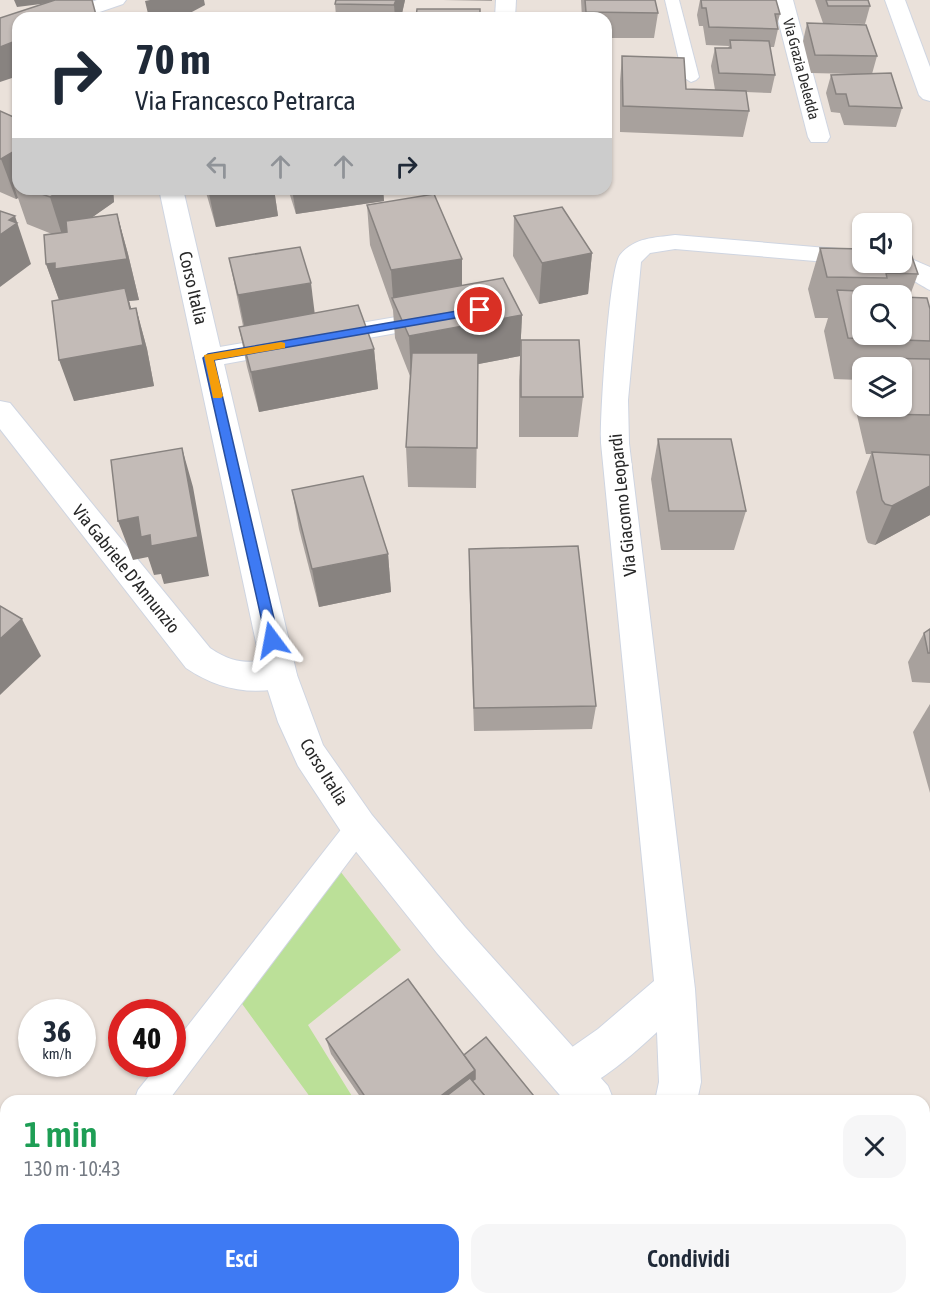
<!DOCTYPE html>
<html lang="it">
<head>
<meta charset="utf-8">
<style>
  body { margin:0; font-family:"Asap Condensed",sans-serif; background:#f6f6f7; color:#1f2937; height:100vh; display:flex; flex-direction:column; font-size:22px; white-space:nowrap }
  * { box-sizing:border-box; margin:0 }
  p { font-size:20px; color:#747a83 }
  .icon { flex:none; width:33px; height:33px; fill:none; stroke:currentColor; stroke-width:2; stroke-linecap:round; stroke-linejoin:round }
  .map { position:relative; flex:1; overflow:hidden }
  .sheet { position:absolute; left:0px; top:1095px; width:930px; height:210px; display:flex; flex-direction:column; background:#fff; border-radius:18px 18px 0 0; box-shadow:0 2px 4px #0004 }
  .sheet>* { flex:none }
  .guide { position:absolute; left:12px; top:12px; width:600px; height:183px; border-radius:18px; box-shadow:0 2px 4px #0004; background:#fff; color:#1f2937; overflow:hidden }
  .buttons { position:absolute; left:852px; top:213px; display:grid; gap:12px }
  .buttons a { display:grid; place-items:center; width:60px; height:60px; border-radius:12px; background:#fff; box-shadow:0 2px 4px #0004; font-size:30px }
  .speed { position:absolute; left:18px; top:999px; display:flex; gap:12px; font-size:30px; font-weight:700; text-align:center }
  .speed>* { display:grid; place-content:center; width:78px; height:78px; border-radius:50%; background:#fff; box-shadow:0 2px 4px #0004; line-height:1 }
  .speed small { font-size:15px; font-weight:400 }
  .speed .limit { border:9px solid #d22; background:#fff; color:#111 }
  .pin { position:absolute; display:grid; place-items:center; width:51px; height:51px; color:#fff; margin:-26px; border:3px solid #fff; border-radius:50%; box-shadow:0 2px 6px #0007 }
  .me { position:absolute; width:66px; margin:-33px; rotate:347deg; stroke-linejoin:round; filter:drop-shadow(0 0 4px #0008) }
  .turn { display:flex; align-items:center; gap:21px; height:126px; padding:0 24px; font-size:27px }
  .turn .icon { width:78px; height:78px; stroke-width:2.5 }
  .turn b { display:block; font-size:42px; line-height:51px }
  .lanes { display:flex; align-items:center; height:57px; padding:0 24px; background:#0003; justify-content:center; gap:30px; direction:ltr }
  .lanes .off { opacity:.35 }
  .round { display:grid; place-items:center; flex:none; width:63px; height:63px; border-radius:18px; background:#f6f6f7 }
  .headline { display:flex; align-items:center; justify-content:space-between; height:102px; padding:0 24px }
  h1 { font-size:36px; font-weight:600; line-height:45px; color:#1e9e55 }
  .primary-button { display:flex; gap:12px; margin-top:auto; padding:12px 24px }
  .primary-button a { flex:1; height:69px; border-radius:18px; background:#3e7af3; color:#fff; font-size:24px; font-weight:600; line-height:69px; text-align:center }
  .primary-button a+a { background:#f6f6f7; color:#1f2937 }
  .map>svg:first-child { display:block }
  .green { fill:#bbe098 }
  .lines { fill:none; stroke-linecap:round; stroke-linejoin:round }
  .lane-casing { stroke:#cfd5e1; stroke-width:2 }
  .street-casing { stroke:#cfd5e1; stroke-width:2 }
  .secondary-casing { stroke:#cfd5e1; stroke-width:2 }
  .lane { fill:#fff; fill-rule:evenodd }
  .street { fill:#fff; fill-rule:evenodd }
  .secondary { fill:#fff; fill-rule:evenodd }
  .wall { fill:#a8a19d; fill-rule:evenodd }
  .shaded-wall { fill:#888380 }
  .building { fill:#c3bbb7; stroke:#888380; stroke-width:1.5 }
  .route { fill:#3e7af3; stroke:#284f9e; stroke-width:1.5 }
  .slow { fill:#f59e0b }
  .labels { text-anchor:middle; stroke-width:6; stroke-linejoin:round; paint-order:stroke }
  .far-street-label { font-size:15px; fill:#282828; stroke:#fff }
  .street-label { font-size:18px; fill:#282828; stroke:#fff }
</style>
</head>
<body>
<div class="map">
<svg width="930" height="1305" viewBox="0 0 930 1305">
  <rect width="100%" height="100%" fill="#eae1da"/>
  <g class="green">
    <path d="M337 867 401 950 308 1025 355 1101H313L240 1001Z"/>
    <path d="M15 1299H236L240 1305H11Z"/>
  </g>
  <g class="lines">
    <defs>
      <g id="lane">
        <path d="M665 0H679L699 77 696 80 691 82 683 77Z"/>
        <path d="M359 815 368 818 372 827 368 836 168 1101H134L138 1090 159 1064H172V1046L350 818Z"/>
      </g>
      <g id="street">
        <path d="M496 0H516L515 18H495Z"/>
        <path d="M773 0H793L830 137 827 142H811L808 137Z"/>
        <path d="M885 0H905L930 67V101L923 99 919 95Z"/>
        <path d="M675 235 862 251V262H871L862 265 675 249 650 253 641 262 628 400 629 443 695 989 701 1082 697 1101H655L659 1082 657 1032C631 1056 603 1081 570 1095L555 1089 549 1074 555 1059 598 1029 654 981 601 443C600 417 609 269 620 255 635 237 654 238 675 235Z"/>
        <path d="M902 255 930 267V290C925 288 891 267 888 262H902Z"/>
        <path d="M437 310 446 312 450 318 446 324 208 367 199 364 195 358 199 352 208 349Z"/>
        <path d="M0 401 10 403 210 648C246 673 258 654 292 665L297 675 292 685C255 697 218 690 186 668L0 429Z"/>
      </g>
      <g id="secondary">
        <path d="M97 0H126L123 4 82 18H53L56 14Z"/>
        <path d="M159 189H183L297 675 323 745 372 815 465 927 608 1086 614 1101H565L437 953 346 839 298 766 278 722 263 675Z"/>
        <path d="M738 1299H788L790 1305H740Z"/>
      </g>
    </defs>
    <use href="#lane" class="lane-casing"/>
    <use href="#street" class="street-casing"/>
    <use href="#secondary" class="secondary-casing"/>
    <use href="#lane" class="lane"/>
    <use href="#street" class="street"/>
    <use href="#secondary" class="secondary"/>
  </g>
  <g class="wall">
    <path d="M336 0H405L401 18H334L336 16 335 4Z"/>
    <path d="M443 0H492V1Z"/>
    <path d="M581 0H655L658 13 654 38H606V18H582Z"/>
    <path d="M698 0H776L780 14 777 25 778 29 774 47H770L775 75 771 93 746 92 749 111 743 137 620 132V81L622 56 686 89 715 90 711 66 715 48H728L729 46 706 45 703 26H699L697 15 700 0Z"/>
    <path d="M815 0H868L870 6 865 24 823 23Z"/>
    <path d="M807 23 877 56 872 74 902 108 896 127 844 125 840 113 831 112 826 93 831 75 853 74 811 73 803 41Z"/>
    <path d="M0 111 18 119V189H113L114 202 92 217 117 214 128 254 139 300 129 301 131 309 136 308 147 349 154 386 74 401 59 300 46 264 52 234 27 224 18 198 16 199 0 192Z"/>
    <path d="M205 189H274L278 216 216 227Z"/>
    <path d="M288 189H383L384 201 296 214Z"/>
    <path d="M367 205 462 259V285L522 315 520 356 478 364 476 488 408 487 406 447 410 376 395 338 393 310 370 245Z"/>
    <path d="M514 216 592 253 588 294 539 304 513 256Z"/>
    <path d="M820 248 918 274 909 298 930 309V515L875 545 868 543 866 539 856 492 871 454H866L853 398 860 380 834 379 824 331 828 318H815L808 289ZM862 296H902V334ZM862 368H902V406H862Z"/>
    <path d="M229 258 314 313 374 349 378 389 259 412 247 367 239 327 243 326Z"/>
    <path d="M521 340 583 397 578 437H519V380Z"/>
    <path d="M658 439 746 511 734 550H661L651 479Z"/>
    <path d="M292 490 388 554 391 592 319 607 299 529Z"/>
    <path d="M469 549 596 706 592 729 474 731 469 574Z"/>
    <path d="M930 629V683L912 682 908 662 924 633Z"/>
    <path d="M930 704V793L913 732Z"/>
    <path d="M326 1039 464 1055 538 1101H363L331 1054Z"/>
  </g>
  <g class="shaded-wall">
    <path d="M14 0H56L57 2 17 7Z"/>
    <path d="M150 0H204L205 5 190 13 189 18H149L145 1Z"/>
    <path d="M396 0H405L401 18H395L394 5Z"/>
    <path d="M18 40V76L0 82V47Z"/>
    <path d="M18 149V186L13 184 18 198 16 199 1 159Z"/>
    <path d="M62 189H113L114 202 63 238 50 197Z"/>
    <path d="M208 189H274L278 216 216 227Z"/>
    <path d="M292 189H383L384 201 296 214Z"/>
    <path d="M117 214 128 254 139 300 129 301 137 329 136 308 147 349 154 386 74 401 59 360 61 305 46 264 55 263Z"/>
    <path d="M15 216 31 264 0 287V235L9 220Z"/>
    <path d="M592 253 588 294 539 304 542 263Z"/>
    <path d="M462 259V299L393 298 391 270Z"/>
    <path d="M311 283 316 324 246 335 238 295Z"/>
    <path d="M522 315 520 356 411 377 409 336Z"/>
    <path d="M374 349 378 389 259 412 251 372Z"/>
    <path d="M182 448 193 487 209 576 164 584 161 574 154 575 148 557 133 560 118 521 138 517 150 535Z"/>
    <path d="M930 486V515L875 545 892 506Z"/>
    <path d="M388 554 391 592 319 607 312 569Z"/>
    <path d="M22 619 41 656 0 695V639Z"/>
    <path d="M475 1070V1084L453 1101H434Z"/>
  </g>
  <g class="building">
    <path d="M55 0H92L96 15 76 18H18V40L0 47V18Z"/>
    <path d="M336 0H396L394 5 335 4Z"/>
    <path d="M585 0H655L658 13 586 12Z"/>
    <path d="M701 0H776L780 14H775L778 29 709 27 706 8H702Z"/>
    <path d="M826 0H868L870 6H828Z"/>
    <path d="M417 9H480V18H416Z"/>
    <path d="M96 15 97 18H76Z"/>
    <path d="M197 15 198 18H175Z"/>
    <path d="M334 16 384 18H334Z"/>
    <path d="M807 23 866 25 877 56 815 55Z"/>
    <path d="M730 40 769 41 775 75 719 73 715 48H731Z"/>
    <path d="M622 56 684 58 686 89 746 91 749 111 623 106Z"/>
    <path d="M891 73 902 108 849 106 846 94H836L831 75Z"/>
    <path d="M0 111 18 119V149L1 159H0Z"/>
    <path d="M18 180V186L13 184Z"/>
    <path d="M27 189H62L50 197Z"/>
    <path d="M434 194 462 259 391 270 367 205Z"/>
    <path d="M562 207 592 253 542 263 514 216Z"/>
    <path d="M0 211 15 216 9 220 17 223 0 235Z"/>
    <path d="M117 214 127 259 55 269V263L46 264 44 235 67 232 66 221Z"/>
    <path d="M300 247 311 283 238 295 229 258Z"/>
    <path d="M820 248 862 249V262H902V250L910 251 918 274 886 273 887 278 827 277Z"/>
    <path d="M503 278 522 315 409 336 392 298Z"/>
    <path d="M125 288 130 309 136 308 143 345 59 360 52 301Z"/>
    <path d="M837 290 879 292 880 296H862V334H902V297L927 298 930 309V341L848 338Z"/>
    <path d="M358 305 374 349 251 372 239 327Z"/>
    <path d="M521 340H579L583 397H521Z"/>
    <path d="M412 353H478L477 448 406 447Z"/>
    <path d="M867 358 930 359V415L882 414 880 406H902V368H870Z"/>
    <path d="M658 439H731L746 511H669Z"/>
    <path d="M182 448 198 537 151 546 150 535 141 537 138 517 118 521 111 460Z"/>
    <path d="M872 452 930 455V486L892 506 885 504 882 500Z"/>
    <path d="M363 476 388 554 312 569 292 490Z"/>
    <path d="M578 546 596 706 474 708 469 549Z"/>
    <path d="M0 606 22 619 0 639Z"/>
    <path d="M930 629V653H928L924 633Z"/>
    <path d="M408 979 475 1070 434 1101H368L326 1039Z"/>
    <path d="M486 1037 538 1101H489L472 1081 475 1079V1070L464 1055Z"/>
    <path d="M470 1078 489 1101H440Z"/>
  </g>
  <path class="route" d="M480 307 485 310 484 313 214 360 279 640 272 646 267 644 203 358 208 354Z"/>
  <path class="slow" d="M281 342 285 343V348L214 360 223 396 221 398H213L204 355Z"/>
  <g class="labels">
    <g class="far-street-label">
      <text transform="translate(801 69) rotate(75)" y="5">Via Grazia Deledda</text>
    </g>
    <g class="street-label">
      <text transform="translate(193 288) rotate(77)" y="6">Corso Italia</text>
      <text transform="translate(623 505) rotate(-96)" y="6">Via Giacomo Leopardi</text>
      <text transform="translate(126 569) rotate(51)" y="6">Via Gabriele D'Annunzio</text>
      <text transform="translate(324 772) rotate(58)" y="6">Corso Italia</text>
    </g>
  </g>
</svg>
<div class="buttons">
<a><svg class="icon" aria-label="sound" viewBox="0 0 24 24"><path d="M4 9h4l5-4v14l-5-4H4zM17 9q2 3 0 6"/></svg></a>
<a><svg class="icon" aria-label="search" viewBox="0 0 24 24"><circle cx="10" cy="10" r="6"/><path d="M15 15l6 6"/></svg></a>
<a><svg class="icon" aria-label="layers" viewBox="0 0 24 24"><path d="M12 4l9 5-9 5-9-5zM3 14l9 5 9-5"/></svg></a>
</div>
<div class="speed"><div>36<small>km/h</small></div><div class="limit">40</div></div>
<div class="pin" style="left:480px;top:310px;background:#d93025"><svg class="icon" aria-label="arrive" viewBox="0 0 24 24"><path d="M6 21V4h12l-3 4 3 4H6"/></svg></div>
<svg class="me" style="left:272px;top:640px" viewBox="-20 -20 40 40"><path d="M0-17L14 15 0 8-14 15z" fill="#3e7af3" stroke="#fff" stroke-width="4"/></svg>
<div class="guide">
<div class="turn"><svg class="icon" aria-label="right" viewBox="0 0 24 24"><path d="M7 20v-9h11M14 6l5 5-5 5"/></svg><div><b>70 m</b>Via Francesco Petrarca</div></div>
<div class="lanes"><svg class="icon off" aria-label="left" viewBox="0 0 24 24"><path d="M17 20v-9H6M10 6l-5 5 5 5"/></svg><svg class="icon off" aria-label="ahead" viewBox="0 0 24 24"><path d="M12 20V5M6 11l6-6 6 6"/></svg><svg class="icon off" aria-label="ahead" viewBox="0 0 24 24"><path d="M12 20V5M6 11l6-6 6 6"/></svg><svg class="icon" aria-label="right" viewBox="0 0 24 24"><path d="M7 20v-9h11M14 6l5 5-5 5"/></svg></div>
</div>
<section class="sheet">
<div class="headline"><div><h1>1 min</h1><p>130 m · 10:43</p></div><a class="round"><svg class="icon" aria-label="close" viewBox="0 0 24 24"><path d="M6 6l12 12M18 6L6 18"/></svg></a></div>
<div class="primary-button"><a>Esci</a><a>Condividi</a></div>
</section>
</div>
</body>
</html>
